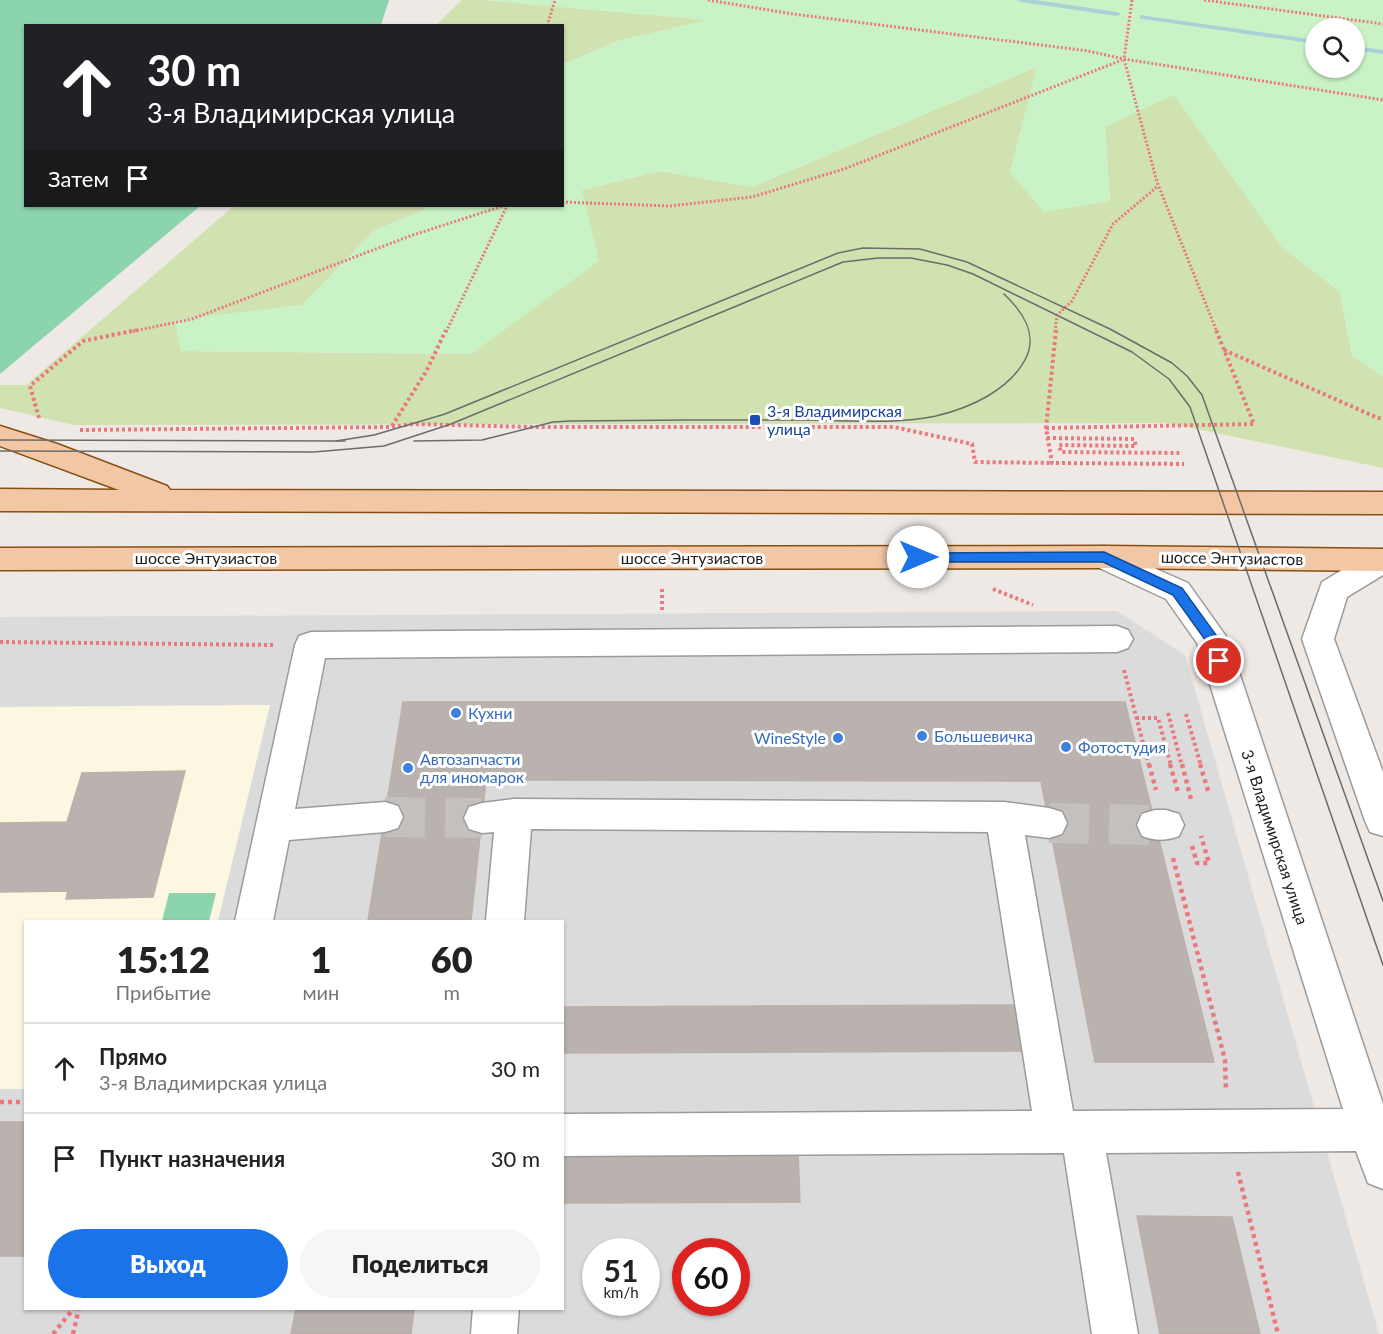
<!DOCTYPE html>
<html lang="ru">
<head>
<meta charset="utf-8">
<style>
  body { margin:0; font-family:Lato,sans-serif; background:#f6f6f6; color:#222; height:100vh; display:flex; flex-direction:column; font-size:22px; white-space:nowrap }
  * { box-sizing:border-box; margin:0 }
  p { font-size:20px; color:#767676 }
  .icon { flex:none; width:33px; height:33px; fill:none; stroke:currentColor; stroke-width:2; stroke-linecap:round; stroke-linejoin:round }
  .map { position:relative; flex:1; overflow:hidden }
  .drawer { position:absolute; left:24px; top:920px; width:540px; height:390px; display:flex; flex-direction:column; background:#fff; border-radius:0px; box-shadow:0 2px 4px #0004 }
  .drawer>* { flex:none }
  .guide { position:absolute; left:24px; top:24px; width:540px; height:183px; border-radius:0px; box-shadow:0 2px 4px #0004; background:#202124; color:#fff; overflow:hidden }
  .tools { position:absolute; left:1305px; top:18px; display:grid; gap:12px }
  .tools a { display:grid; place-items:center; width:60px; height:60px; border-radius:50%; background:#fff; box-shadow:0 2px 4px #0004; font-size:30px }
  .speed { position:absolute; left:582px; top:1238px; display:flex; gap:12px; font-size:30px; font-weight:700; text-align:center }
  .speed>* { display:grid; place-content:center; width:78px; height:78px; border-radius:50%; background:#fff; box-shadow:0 2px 4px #0004; line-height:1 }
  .speed small { font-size:15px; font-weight:400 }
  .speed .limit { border:9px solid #d22; background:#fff; color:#111 }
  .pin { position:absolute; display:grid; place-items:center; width:51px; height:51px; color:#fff; margin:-26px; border:3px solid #fff; border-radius:50%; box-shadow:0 2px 6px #0007 }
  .me { position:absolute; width:66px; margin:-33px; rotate:90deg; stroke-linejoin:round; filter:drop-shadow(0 0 4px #0008) }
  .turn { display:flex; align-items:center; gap:21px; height:126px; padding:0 24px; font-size:27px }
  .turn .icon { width:78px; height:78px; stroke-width:2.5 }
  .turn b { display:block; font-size:42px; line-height:51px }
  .then { display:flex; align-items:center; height:57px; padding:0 24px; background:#0003; gap:12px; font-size:22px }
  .eta { display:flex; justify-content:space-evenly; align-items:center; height:102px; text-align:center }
  .eta b { font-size:36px; font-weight:800; line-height:42px }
  .primary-button { display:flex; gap:12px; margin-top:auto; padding:12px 24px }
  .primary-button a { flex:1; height:69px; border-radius:36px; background:#1a73e8; color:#fff; font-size:24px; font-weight:800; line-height:69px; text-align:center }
  .primary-button a+a { background:#f6f6f6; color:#222 }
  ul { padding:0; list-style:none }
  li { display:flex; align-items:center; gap:18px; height:90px; padding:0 24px; border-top:2px solid #e0e0e0 }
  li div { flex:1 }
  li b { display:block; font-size:22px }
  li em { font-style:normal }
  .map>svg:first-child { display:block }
  .residential { fill:#dcdbdb; fill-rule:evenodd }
  .education { fill:#fbf7e0 }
  .grass { fill:#d0e2b0 }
  .park { fill:#c9f3c6; fill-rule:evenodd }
  .pitch { fill:#8bd4ae }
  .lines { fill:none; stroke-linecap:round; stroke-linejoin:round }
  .stream { fill:#aad2d6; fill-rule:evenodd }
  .building { fill:#bab2ae; stroke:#bdafa9; stroke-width:1.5 }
  .minor-tunnel { stroke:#c4c0bd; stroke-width:40; stroke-dasharray:40 20; stroke-linecap:butt }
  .minor-casing { stroke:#9b9b9b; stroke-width:3 }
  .major-casing { stroke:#874f11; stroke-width:3 }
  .path-far2 { stroke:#ea797d; stroke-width:3; stroke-dasharray:2 2; stroke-linecap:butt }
  .path-far1 { stroke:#ea797d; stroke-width:4; stroke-dasharray:3 3; stroke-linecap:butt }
  .path { stroke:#ea797d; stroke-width:4.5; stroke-dasharray:4 4; stroke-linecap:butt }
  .minor { fill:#fff; fill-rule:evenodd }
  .major { fill:#f1c7a6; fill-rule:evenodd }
  .tram { stroke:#6c6c6c; stroke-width:1.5 }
  .route { fill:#1a73e8; stroke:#114b97; stroke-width:1.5 }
  .transit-dot { fill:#1a4fb4; stroke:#fff; stroke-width:2 }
  .shop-dot { fill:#3f7fe0; stroke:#fff; stroke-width:2 }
  .labels { text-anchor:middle; stroke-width:6; stroke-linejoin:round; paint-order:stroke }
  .transit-label { font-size:16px; fill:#164399; stroke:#fff; text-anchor:start }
  .street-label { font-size:16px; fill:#1e1e1e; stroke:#fff }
  .shop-label { font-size:16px; fill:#366cbe; stroke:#fff; text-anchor:start }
</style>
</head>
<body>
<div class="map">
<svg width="1383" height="1334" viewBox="0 0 1383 1334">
  <rect width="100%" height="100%" fill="#eee9e5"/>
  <path class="residential" d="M1117 611 1185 655 1379 1334H0V617ZM26 921H562V1308H26ZM596 1251H646V1302H596ZM686 1251H736V1302H686Z"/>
  <path class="education" d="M270 705 218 921H26L25 1089H0V707Z"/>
  <g class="grass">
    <path d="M462 0H483L709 20 618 41 563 64 562 26H435Z"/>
    <path d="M1037 67 1010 172 1044 211 1110 201 1105 127 1174 94 1282 247 1340 292 1352 356 1383 376V468L1168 423 74 425 0 408V385H26L234 206H433L375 230 302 305 175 320 181 351 471 354 582 190 660 171 752 187Z"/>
  </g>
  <path class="park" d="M483 0H1383V376L1352 356 1340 292 1282 247 1174 95 1105 127 1110 201 1044 212 1010 172 1037 67 752 187 660 171 582 190 599 261 471 354 181 351 175 320 302 305 375 230 433 206H562L563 64 618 41 707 20ZM1316 28H1354V68H1316Z"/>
  <g class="pitch">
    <path d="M0 0H389L381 25 26 26V206H200L0 374Z"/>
    <path d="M169 893H216L209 921H162Z"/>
  </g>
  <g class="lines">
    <g class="stream">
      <path d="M1017 0H1036L1117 12 1121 14 1117 16 1021 2Z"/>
      <path d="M1140 15 1316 40V44L1143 19H1140Z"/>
      <path d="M1354 46 1383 50V54L1354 50Z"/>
    </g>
  </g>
  <g class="building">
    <path d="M403 702H1125L1214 1062H1095L1041 781 486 780 471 921H368Z"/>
    <path d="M185 771 153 897 66 899 68 891 0 892V823L67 822 82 773Z"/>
    <path d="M1017 1005 1024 1051 562 1053V1007Z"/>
    <rect x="0" y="1122" width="26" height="134"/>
    <path d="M798 1153 800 1202 562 1203V1154Z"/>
    <path d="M1137 1216 1232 1217 1260 1334H1160Z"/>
    <path d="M296 1308H414L411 1334H291Z"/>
  </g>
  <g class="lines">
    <g class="minor-tunnel">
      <path d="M385 817 482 818"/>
      <path d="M1049 823 1155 825"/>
    </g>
    <defs>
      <g id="minor">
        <path d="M1104 546 1188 583 1228 639 1383 1104V1189L1368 1183 1356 1151 1106 1153 1138 1334H1092L1064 1153 562 1156V1114L1032 1111 988 832 531 829 524 921H486L494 832 482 833 469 829 464 818 469 807 482 803 514 799 1004 802 1049 808 1062 812 1067 823 1062 834 1049 838 1025 835 1073 1111 1343 1109 1197 643 1166 599 1093 565 1089 557 1093 549Z"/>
        <path d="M1383 549V575L1347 597 1334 639 1383 772V836L1370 832 1365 821 1302 639 1322 582 1372 552Z"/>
        <path d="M1117 626 1128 630 1133 639 1128 648 1117 652 325 658 295 809 385 802 398 806 403 817 398 828 385 832 289 840 273 921H235L295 645 299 636 311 632Z"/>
        <path d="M1155 810H1166L1179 814 1184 825 1179 836C1165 841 1156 841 1142 836L1137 825 1142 814Z"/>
        <path d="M473 1308H519L517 1334H471Z"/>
      </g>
      <g id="major">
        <path d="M0 426 57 444 167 486 170 490 1383 492V514L0 511V489L119 490 0 446Z"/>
        <path d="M1104 546 1383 549V571L1104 568 0 570V548Z"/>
      </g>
    </defs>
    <use href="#minor" class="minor-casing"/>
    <use href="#major" class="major-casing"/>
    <g class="path-far2">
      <path d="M708 0 793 14 1088 51 1124 59 1383 100"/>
      <path d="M1132 0 1124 59 1157 182 1217 332"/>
      <path d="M1204 0 1383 24"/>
      <path d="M547 26 555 0"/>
      <path d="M562 202 669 206 752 197 844 169 1122 60"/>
      <path d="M129 332 192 319 410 236 503 206"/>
      <path d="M446 332 507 206"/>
      <path d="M1055 332 1057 315 1072 301 1113 224 1158 186"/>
    </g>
    <g class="path-far1">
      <path d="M1056 330 1046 428 1052 463 1184 464"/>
      <path d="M1224 350 1378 418H1383"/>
      <path d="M39 418 30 386 83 341 137 330"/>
      <path d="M392 426 427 370 446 330"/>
      <path d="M1046 428 1254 424 1216 330"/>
      <path d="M80 430 391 427 413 424 533 427H894L972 444 975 462 1052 463"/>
      <path d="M1047 438 1134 439 1136 446 1059 445 1061 452 1181 453"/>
      <path d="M662 589V611"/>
      <path d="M993 589 1033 605"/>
      <path d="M0 642 275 645"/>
      <path d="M1124 670 1149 766"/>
      <path d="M1168 713 1182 766"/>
      <path d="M1186 714 1201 766"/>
      <path d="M1136 718H1158L1171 766"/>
    </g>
    <g class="path">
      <path d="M1149 764 1156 790"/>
      <path d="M1170 764 1178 792"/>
      <path d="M1182 764 1191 799"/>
      <path d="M1200 764 1209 794"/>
      <path d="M1192 846 1197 863H1209L1201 836"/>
      <path d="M1173 858 1225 1060 1226 1090"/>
      <path d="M0 1102H26"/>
      <path d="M1238 1172 1278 1334"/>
      <path d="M53 1334 74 1308"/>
      <path d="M73 1334 79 1308"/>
    </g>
    <use href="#minor" class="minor"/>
    <use href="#major" class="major"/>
    <g class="tram">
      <path d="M0 440 345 441"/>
      <path d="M336 441 374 435 445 414 838 253 863 248 920 249 967 262 1110 329 1172 363 1187 376 1202 395 1383 901"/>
      <path d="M414 441 482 440 553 422 571 421C649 420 726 420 804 420 848 420 893 425 936 416 970 408 1010 390 1026 358 1038 333 1022 311 1004 294"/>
      <path d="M0 451 314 452 384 446 451 424 843 262 878 258H911L947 265 973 274 1132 352 1169 379 1190 407 1383 965"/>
    </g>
  </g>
  <path class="route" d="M1104 552 1182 588 1216 635 1226 661 1224 665H1214L1206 641 1173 595 1103 562H918L912 557 918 553Z"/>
  <rect class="transit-dot" x="749" y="414" width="12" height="12" rx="3"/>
  <g class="shop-dot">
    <circle cx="456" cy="713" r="6"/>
    <circle cx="922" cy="736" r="6"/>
    <circle cx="838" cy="738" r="6"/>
    <circle cx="1066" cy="747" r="6"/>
    <circle cx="408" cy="768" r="6"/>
  </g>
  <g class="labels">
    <g class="transit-label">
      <text x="767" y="417">3-я Владимирская<tspan x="767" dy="18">улица</tspan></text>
    </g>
    <g class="street-label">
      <text x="206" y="564">шоссе Энтузиастов</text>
      <text x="692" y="564">шоссе Энтузиастов</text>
      <text transform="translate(1232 558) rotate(1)" y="6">шоссе Энтузиастов</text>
      <text transform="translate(1275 837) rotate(72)" y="6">3-я Владимирская улица</text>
    </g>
    <g class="shop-label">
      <text x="468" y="719">Кухни</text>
      <text x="934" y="742">Большевичка</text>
      <text x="826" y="744" text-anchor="end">WineStyle</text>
      <text x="1078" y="753">Фотостудия</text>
      <text x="420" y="765">Автозапчасти<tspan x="420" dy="18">для иномарок</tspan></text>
    </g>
  </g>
</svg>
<div class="tools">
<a><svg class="icon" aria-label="search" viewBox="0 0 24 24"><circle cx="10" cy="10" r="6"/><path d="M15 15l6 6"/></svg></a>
</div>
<div class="speed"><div>51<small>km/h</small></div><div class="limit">60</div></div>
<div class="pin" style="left:1219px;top:661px;background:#d93025"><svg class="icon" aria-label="arrive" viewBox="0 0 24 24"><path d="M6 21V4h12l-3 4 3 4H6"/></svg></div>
<svg class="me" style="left:918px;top:557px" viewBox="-20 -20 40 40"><circle r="19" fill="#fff"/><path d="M0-13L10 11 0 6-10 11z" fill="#1a73e8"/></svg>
<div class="guide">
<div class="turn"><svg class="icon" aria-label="ahead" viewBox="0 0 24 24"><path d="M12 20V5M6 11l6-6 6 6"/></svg><div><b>30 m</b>3-я Владимирская улица</div></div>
<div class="then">Затем<svg class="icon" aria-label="arrive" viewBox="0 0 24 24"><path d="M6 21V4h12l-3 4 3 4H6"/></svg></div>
</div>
<section class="drawer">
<div class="eta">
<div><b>15:12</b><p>Прибытие</p></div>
<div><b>1</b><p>мин</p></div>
<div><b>60</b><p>m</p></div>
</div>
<ul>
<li><svg class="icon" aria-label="ahead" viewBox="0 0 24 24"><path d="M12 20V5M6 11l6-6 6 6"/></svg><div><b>Прямо</b><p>3-я Владимирская улица</p></div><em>30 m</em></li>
<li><svg class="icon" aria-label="arrive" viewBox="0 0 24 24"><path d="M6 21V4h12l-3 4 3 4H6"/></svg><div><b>Пункт назначения</b></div><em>30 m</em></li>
</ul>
<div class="primary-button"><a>Выход</a><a>Поделиться</a></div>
</section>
</div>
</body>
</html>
